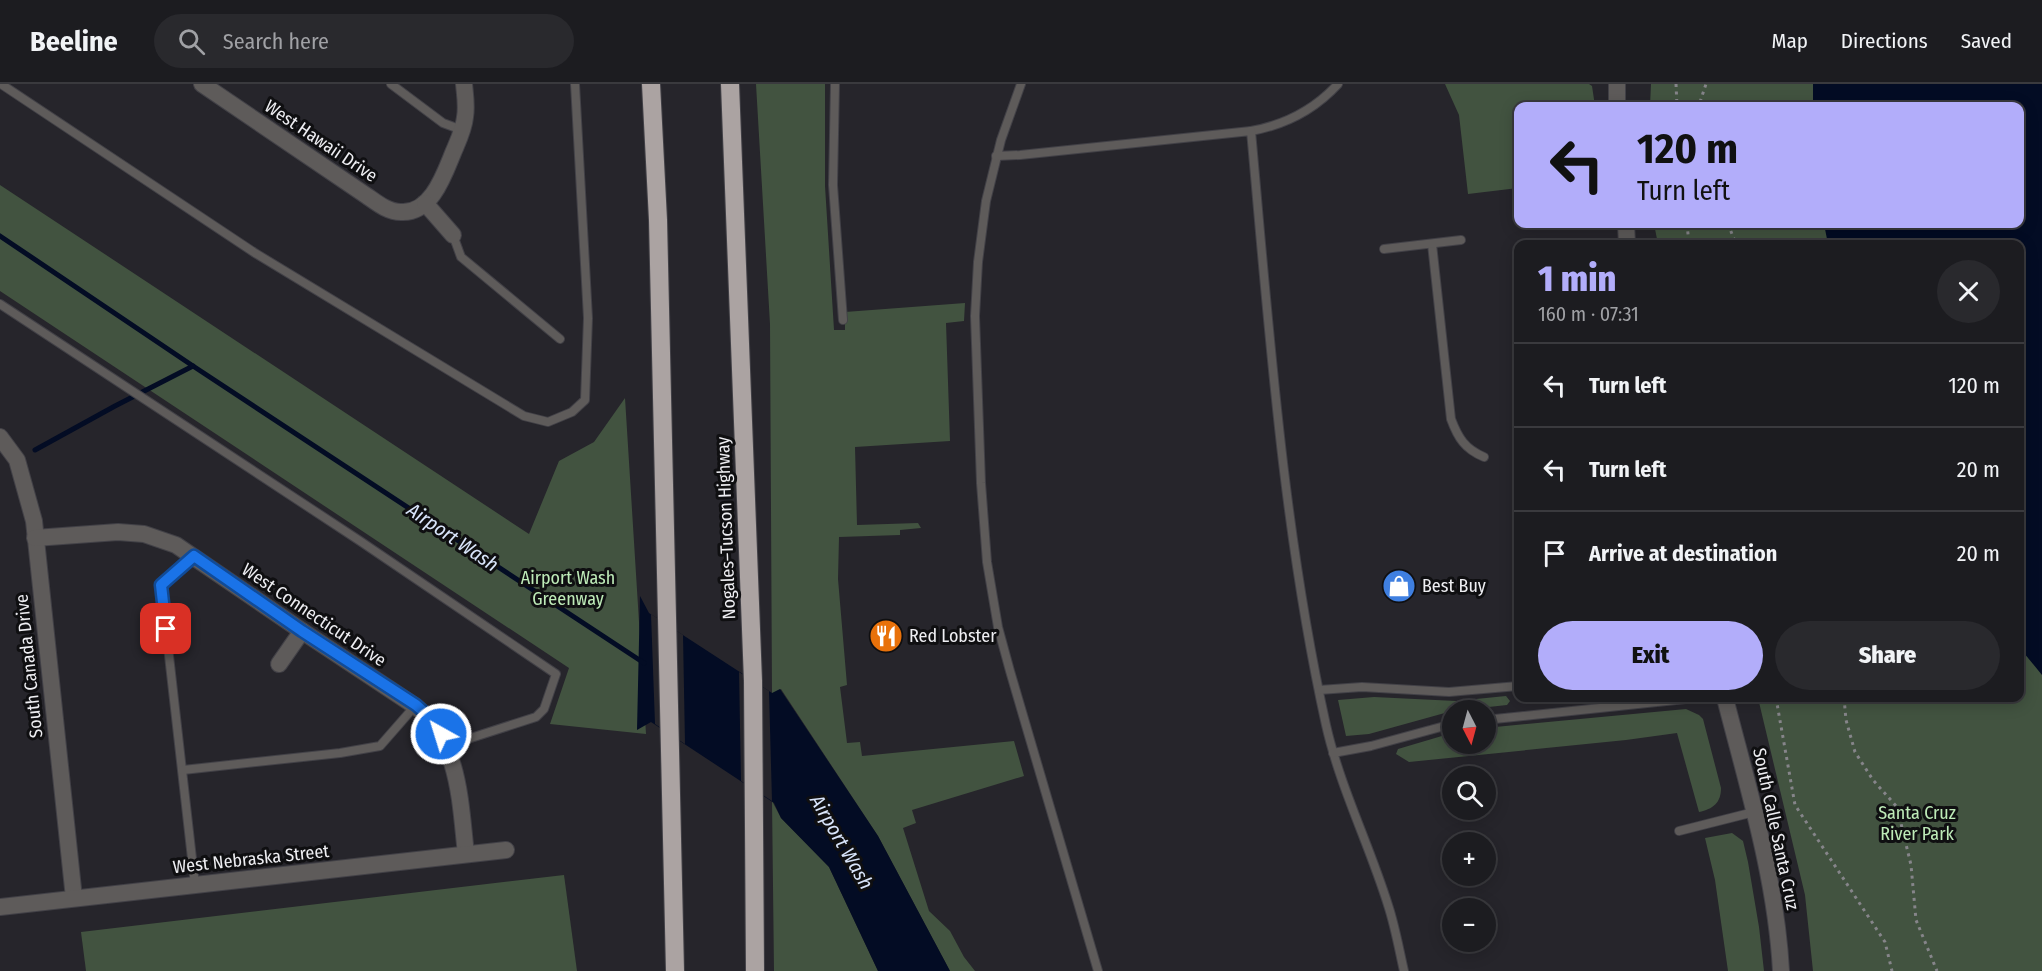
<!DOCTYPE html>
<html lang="en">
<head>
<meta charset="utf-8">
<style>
  body { margin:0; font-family:"Fira Sans Condensed",sans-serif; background:#29292d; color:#f1f3f6; height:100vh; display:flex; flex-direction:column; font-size:22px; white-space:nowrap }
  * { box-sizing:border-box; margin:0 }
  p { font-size:20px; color:#a0a1a5 }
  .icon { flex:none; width:33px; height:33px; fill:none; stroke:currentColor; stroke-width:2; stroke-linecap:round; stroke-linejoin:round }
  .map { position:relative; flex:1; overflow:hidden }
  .details { position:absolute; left:1514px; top:156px; width:510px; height:462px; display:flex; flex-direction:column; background:#1c1c20; border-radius:12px; box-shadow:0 3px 15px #0003,0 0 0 2px #3a3a3e }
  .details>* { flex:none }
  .banner { position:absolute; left:1514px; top:18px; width:510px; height:126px; border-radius:12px; box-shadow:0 3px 15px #0003,0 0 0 2px #3a3a3e; background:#b2adfa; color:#111; overflow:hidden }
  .needle { width:39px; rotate:174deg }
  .tools { position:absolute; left:1442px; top:616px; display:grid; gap:12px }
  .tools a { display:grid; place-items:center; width:54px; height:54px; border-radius:50%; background:#1c1c20; box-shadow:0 3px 15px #0003,0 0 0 2px #3a3a3e; font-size:30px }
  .pin { position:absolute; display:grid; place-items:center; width:51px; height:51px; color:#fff; margin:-26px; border-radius:12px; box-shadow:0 3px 9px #0006 }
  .me { position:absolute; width:66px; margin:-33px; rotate:321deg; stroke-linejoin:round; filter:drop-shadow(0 0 4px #0008) }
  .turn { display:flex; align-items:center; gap:21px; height:126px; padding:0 24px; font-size:27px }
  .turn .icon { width:78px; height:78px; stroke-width:2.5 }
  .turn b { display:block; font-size:42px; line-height:51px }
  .round { display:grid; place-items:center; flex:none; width:63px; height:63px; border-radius:32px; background:#29292d }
  .headline { display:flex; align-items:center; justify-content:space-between; height:102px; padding:0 24px }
  h1 { font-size:36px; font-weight:800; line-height:45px; color:#b2adfa }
  .button { display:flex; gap:12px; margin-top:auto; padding:12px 24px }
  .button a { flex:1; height:69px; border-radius:36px; background:#b2adfa; color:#111; font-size:24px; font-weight:800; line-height:69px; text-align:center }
  .button a+a { background:#29292d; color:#f1f3f6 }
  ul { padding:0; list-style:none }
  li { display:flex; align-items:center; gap:18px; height:84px; padding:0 24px; border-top:2px solid #3a3a3e }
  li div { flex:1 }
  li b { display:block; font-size:22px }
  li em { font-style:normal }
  header { display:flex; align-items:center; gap:36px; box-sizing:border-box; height:84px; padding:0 30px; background:#1c1c20; border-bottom:2px solid #3a3a3e }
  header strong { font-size:28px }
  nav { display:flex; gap:33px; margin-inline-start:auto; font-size:21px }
  .search { width:420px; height:54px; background:#29292d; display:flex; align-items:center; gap:15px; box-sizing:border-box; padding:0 21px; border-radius:33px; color:#a0a1a5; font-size:22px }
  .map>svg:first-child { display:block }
  .green { fill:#425340 }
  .water { fill:#030c24 }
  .pier { fill:#26252b }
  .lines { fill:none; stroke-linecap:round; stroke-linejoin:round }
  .stream { stroke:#030c24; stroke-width:5 }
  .service-casing { stroke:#424147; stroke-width:10 }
  .minor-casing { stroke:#424147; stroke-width:18 }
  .tertiary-casing { stroke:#424147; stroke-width:18 }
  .motorway-casing { stroke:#424147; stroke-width:20 }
  .path { stroke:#86858a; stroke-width:3; stroke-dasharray:3 4.5; stroke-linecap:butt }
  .service { stroke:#5e5b5a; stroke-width:8 }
  .minor { stroke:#5e5b5a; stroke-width:16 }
  .tertiary { stroke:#5e5b5a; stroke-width:16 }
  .motorway { stroke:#aba3a2; stroke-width:18 }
  .route-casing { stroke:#114b97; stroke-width:15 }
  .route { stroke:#1a73e8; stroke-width:10 }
  .labels { text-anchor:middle; stroke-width:6; stroke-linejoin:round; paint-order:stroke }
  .street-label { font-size:18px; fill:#eeeef2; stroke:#0f0f11 }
  .park-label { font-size:18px; fill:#beebb8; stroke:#0f0f11 }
  .poi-label { font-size:18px; fill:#eeeef2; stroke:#0f0f11; text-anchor:start }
  .water-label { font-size:20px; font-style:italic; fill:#d9e5fb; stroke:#0f0f11 }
</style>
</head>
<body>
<header>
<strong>Beeline</strong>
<div class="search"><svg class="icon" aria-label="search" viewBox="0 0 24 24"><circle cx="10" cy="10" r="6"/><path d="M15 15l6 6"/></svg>Search here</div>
<nav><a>Map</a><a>Directions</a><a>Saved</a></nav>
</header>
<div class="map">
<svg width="2042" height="887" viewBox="0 0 2042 887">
  <rect width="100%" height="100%" fill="#26252b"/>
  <g class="green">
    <path d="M756 0H825V102L834 246H845V228L965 219 964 237 946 239 950 357 855 363 857 441 918 439 921 444 900 446V451L839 453 838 495 847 601 840 603 847 659 860 658 862 672 1014 657 1024 692 912 726 916 739 903 744 929 827 950 847 964 873 975 887H950L878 752 781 605 772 610 770 240Z"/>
    <path d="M1445 0H1589L1592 2 1595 22H1518V104L1468 110 1459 31Z"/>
    <path d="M1651 0H2042V887H1813L1805 811 1758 614H2019V160H1658L1654 140H2019V22H1650Z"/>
    <path d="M0 101 529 450 559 377 594 358 625 314 646 650 550 640 569 584 0 207Z"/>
    <path d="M1506 612 1510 617 1507 621 1452 627 1369 650 1346 652 1338 616 1374 613 1456 617Z"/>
    <path d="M1686 625 1699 631 1703 635 1721 704C1721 719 1713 725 1699 728L1677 649 1626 656 1409 678 1396 670 1398 665 1452 649V660H1485V644Z"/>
    <path d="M772 717 781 734 829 783 878 887H774Z"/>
    <path d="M1732 749 1743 757 1748 778 1759 843 1764 887H1728L1715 796 1705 754Z"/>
    <path d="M564 791 577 887H86L81 848Z"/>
  </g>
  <g class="water">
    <path d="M1813 0H2042V591L2019 563V160H1828L1824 140H2019V22H1813Z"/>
    <path d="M640 512 649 529 772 609 780 605 878 752 950 887H878L829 783 781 734 774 719 651 638 637 646Z"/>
  </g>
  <g class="pier">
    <path d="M651 530 683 551 685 660 655 640Z"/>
    <path d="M739 588 769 607 772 717 741 697Z"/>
  </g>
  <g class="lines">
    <g class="stream">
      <path d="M0 152 193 282 644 579"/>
      <path d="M35 366 115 322 193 282"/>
    </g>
    <defs>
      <g id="service">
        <path d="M1 0 255 169 524 332 548 338 572 328 585 316 588 234 575 0"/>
        <path d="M391 0 443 39 462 46"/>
        <path d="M835 0 833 101 843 236"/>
        <path d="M1021 0 1001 56 986 117 978 178 975 232 981 399 987 478 998 543 1010 587 1098 887"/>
        <path d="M1251 47C1284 41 1315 25 1338 0"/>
        <path d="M996 72 1020 71 1251 47C1269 245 1283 446 1326 641 1340 703 1369 760 1388 821 1395 842 1399 865 1404 887"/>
        <path d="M453 151 461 173 560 255"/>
        <path d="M1432 160 1451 335C1458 354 1465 365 1484 373"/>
        <path d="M1384 165 1461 156"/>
        <path d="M0 220 360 457 556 590 544 625 536 633 446 662"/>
        <path d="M194 473 161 501 195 801"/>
        <path d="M1319 606 1362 603 1449 608 1518 602"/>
        <path d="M1485 636 1695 614"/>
        <path d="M1333 669 1371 662 1452 640"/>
        <path d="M183 686 340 669 380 662 415 622"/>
        <path d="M1679 747 1754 728"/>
      </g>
      <g id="minor">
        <path d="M202 0 367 112C377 119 388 128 401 128 431 130 444 91 453 69 458 57 464 45 465 33 467 22 465 11 464 0"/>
        <path d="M425 119 453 151"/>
        <path d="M0 353 17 376 34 437 74 814"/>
        <path d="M35 454 118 448 144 450 176 461 302 547 415 622C460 658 460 718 466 770"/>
        <path d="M279 580 302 547"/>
        <path d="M0 823 506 766"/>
      </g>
      <g id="tertiary">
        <path d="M1617 0V22"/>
        <path d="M1626 140 1627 160"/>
        <path d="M1725 614C1748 704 1776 794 1781 887"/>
      </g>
      <g id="motorway">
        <path d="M651 0 658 136 675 887"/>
        <path d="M730 0 753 597 755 887"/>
      </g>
    </defs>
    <use href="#service" class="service-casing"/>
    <use href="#minor" class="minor-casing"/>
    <use href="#tertiary" class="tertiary-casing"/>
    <use href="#motorway" class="motorway-casing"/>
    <g class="path">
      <path d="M1676 0 1677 22"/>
      <path d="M1694 22 1700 18 1706 0"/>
      <path d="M1687 140 1689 160"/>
      <path d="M1728 140 1736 160"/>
      <path d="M1776 614 1795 721 1885 858 1892 887"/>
      <path d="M1844 614 1846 636 1855 668 1873 696 1897 723 1911 781 1916 836 1937 887"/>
    </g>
    <use href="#service" class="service"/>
    <use href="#minor" class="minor"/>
    <use href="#tertiary" class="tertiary"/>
    <use href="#motorway" class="motorway"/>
  </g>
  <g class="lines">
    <defs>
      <path id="route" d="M166 545 161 501 194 472 302 547 416 621 425 629 441 650"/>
    </defs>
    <use href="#route" class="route-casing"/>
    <use href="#route" class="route"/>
  </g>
  <defs>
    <symbol id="shop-disc" viewBox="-11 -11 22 22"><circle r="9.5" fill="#3f7fe0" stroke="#0f0f11"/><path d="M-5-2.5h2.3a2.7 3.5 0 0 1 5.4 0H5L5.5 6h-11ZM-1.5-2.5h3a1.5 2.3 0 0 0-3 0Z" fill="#fff"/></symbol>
    <symbol id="restaurant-disc" viewBox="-11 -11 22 22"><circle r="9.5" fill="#e8710a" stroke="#0f0f11"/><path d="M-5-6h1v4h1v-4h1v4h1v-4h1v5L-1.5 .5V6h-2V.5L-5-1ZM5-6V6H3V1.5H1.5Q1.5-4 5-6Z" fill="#fff"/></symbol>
  </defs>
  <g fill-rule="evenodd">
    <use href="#shop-disc" x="1380" y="483" width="38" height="38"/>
    <use href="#restaurant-disc" x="867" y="533" width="38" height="38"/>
  </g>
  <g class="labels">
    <g class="street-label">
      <text transform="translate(321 57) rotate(34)" y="6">West Hawaii Drive</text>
      <text transform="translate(726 444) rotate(-92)" y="6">Nogales–Tucson Highway</text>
      <text transform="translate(314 531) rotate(34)" y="6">West Connecticut Drive</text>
      <text transform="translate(29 582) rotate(-96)" y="6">South Canada Drive</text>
      <text transform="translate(1776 745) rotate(78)" y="6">South Calle Santa Cruz</text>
      <text transform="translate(251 775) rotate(-6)" y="6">West Nebraska Street</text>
    </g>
    <g class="park-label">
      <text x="568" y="500">Airport Wash<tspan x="568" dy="21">Greenway</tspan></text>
      <text x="1917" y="735">Santa Cruz<tspan x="1917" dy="21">River Park</tspan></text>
    </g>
    <g class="poi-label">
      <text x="1422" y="508">Best Buy</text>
      <text x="909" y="558">Red Lobster</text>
    </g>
    <g class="water-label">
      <text transform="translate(453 453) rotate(34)" y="7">Airport Wash</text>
      <text transform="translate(842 758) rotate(60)" y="7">Airport Wash</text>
    </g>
  </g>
</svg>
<div class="tools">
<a><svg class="needle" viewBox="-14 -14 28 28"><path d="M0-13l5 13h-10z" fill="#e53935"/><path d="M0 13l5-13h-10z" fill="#a0a1a5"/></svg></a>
<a><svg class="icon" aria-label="search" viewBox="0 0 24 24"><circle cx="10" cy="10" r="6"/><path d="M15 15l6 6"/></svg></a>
<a>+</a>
<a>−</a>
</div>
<div class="pin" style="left:166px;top:545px;background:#d93025"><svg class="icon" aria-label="arrive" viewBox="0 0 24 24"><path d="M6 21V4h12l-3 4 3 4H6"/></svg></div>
<svg class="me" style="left:441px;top:650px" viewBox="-20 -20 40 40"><circle r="17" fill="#1a73e8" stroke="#fff" stroke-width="3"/><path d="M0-11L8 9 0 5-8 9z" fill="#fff"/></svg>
<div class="banner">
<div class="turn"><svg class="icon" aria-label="left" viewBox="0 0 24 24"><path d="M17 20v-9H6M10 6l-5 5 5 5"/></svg><div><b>120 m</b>Turn left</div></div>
</div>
<section class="details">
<div class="headline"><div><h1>1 min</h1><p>160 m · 07:31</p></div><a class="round"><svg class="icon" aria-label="close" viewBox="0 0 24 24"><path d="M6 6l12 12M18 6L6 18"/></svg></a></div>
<ul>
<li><svg class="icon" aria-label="left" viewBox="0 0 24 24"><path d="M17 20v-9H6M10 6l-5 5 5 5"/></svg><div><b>Turn left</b></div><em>120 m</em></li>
<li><svg class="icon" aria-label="left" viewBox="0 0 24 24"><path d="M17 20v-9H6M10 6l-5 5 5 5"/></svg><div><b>Turn left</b></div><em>20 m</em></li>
<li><svg class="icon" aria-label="arrive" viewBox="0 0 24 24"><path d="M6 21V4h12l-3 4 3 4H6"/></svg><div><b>Arrive at destination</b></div><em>20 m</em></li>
</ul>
<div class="button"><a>Exit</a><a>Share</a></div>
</section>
</div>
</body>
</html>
